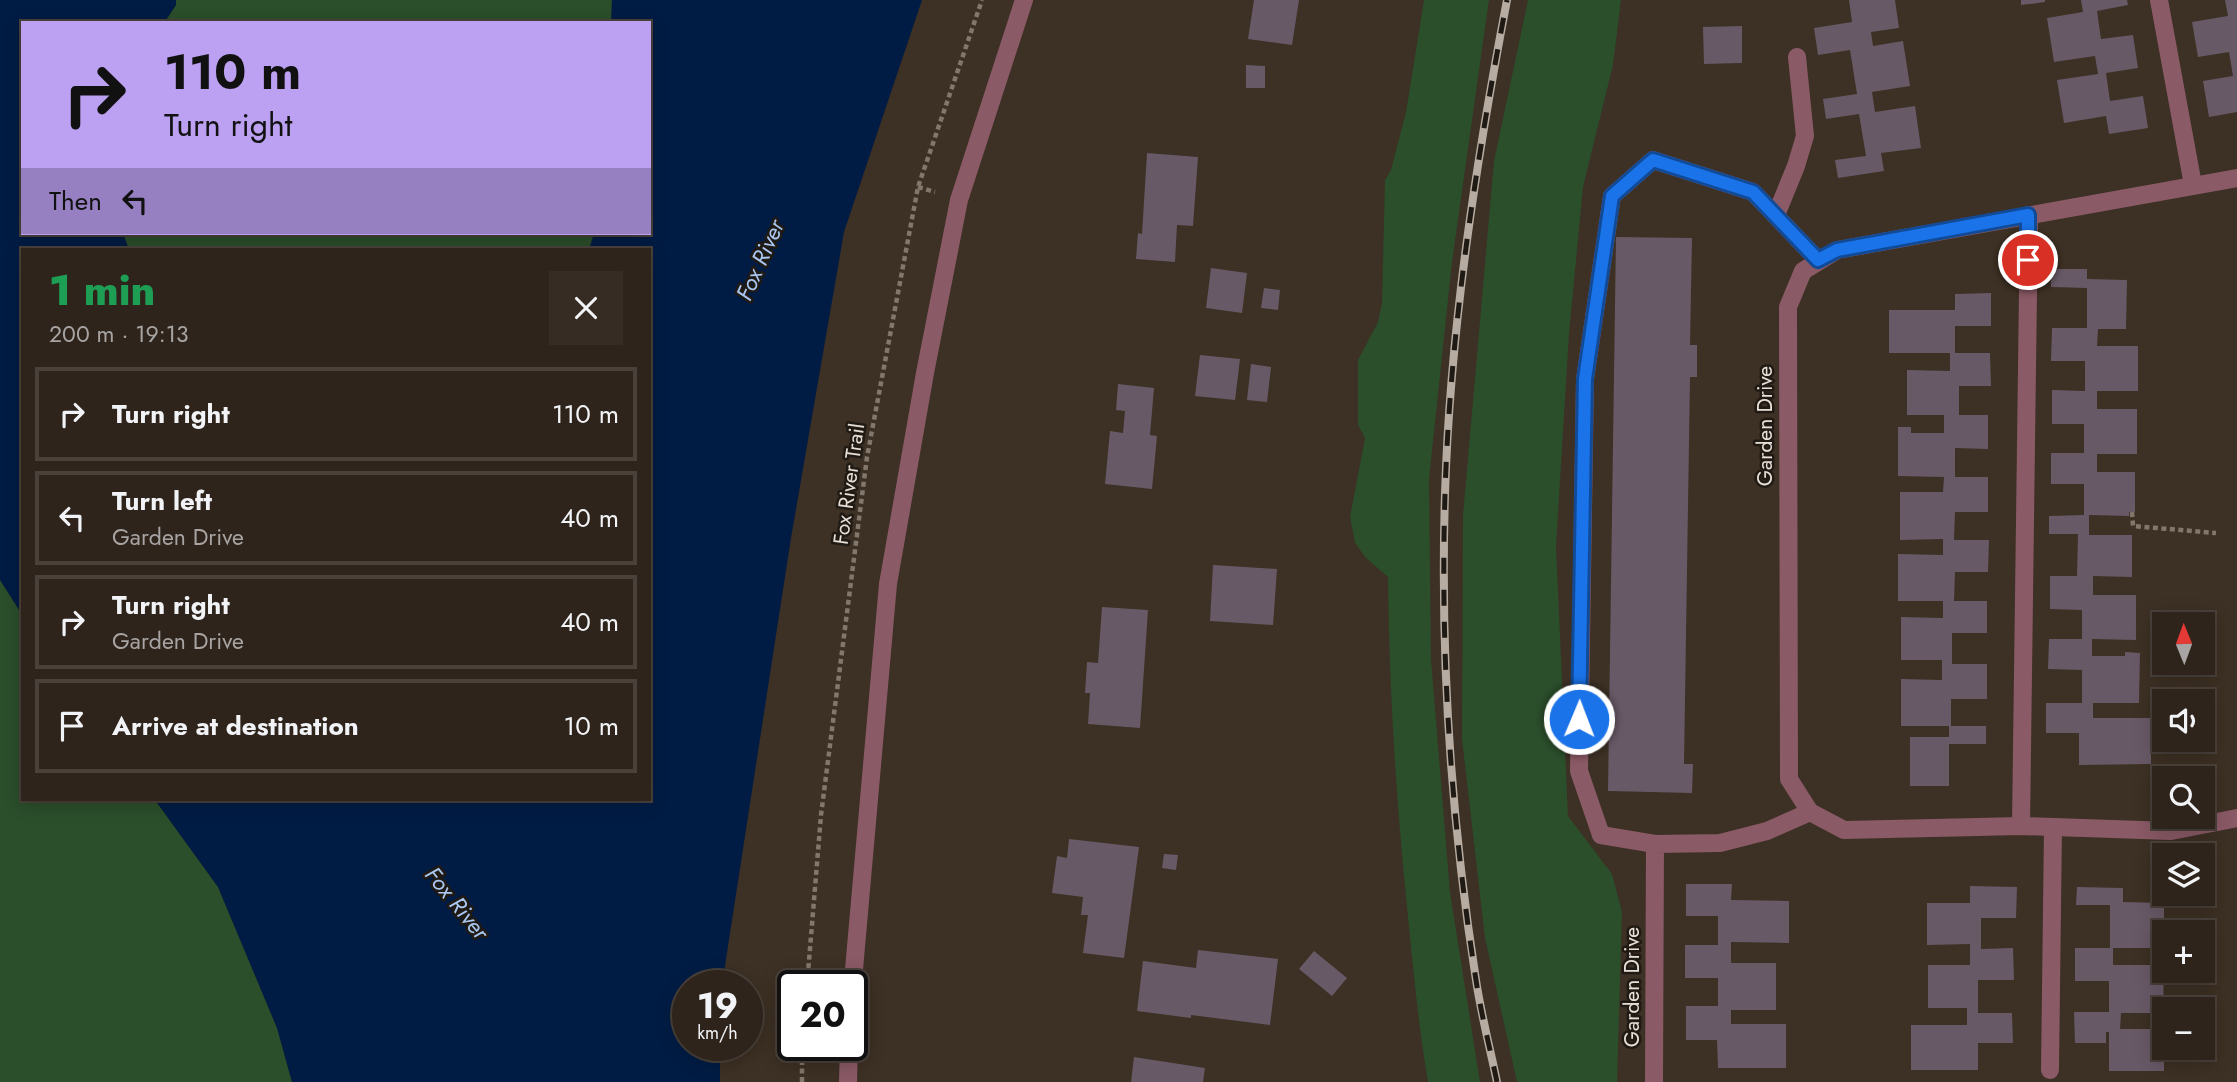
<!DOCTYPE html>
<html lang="en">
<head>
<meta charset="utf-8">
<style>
  body { margin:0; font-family:Jost,sans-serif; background:#362c24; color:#f1f3f6; height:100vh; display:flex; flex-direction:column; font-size:26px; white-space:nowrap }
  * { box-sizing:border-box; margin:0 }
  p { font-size:23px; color:#a7a4a3 }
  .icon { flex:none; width:38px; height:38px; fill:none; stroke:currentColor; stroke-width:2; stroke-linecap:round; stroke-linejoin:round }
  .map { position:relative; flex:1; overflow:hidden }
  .sheet { position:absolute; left:21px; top:248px; width:630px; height:553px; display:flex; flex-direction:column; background:#2e241b; border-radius:0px; box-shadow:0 4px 18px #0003,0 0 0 2px #49413a }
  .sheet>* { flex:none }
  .hud { position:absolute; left:21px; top:21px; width:630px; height:214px; border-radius:0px; box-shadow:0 4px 18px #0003,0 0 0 2px #49413a; background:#bca0f2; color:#111; overflow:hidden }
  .needle { width:46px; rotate:359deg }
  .fabs { position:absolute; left:2152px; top:612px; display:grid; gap:14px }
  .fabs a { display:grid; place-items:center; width:63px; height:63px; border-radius:0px; background:#2e241b; box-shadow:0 4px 18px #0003,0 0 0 2px #49413a; font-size:35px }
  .speed { position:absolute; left:672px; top:970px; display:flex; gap:14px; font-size:35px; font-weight:700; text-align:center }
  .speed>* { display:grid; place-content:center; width:91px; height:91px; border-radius:50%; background:#2e241b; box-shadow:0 4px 18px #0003,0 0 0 2px #49413a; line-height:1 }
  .speed small { font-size:18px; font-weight:400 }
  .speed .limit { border:4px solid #111; border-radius:10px; background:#fff; color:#111 }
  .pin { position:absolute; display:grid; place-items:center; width:60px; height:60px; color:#fff; margin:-30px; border:4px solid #fff; border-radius:50%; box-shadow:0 2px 7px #0007 }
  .me { position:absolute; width:77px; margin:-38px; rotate:1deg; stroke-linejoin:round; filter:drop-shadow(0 0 5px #0008) }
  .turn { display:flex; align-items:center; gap:24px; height:147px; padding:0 28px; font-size:32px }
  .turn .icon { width:91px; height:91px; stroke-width:2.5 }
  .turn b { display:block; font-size:49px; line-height:60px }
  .then { display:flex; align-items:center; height:66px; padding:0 28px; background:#0003; gap:14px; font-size:26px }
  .round { display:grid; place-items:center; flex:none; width:74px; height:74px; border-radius:0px; background:#362c24 }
  .overview { display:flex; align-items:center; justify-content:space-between; height:119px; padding:0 28px }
  h1 { font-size:42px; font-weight:800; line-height:52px; color:#1e9e55 }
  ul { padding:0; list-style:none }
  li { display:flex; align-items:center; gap:21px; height:94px; margin:0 14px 10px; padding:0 14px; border:4px solid #49413a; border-radius:0px }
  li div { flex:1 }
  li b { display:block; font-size:26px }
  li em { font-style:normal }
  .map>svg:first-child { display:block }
  .green { fill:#2b4e2b }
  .water { fill:#001c44 }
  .building { fill:#685966 }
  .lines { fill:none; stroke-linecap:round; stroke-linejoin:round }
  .path { stroke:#82776c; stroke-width:4.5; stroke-dasharray:5 3.5; stroke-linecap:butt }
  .minor { stroke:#8a5a66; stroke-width:18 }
  .rail-casing { stroke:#b6aca2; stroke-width:8 }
  .rail { stroke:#201a14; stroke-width:5; stroke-dasharray:16; stroke-linecap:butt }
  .route-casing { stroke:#114b97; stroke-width:18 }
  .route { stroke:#1a73e8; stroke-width:12 }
  .labels { text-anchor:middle; stroke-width:5; stroke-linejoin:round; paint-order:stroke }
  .street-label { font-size:21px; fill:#e7ded6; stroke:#201a14 }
  .water-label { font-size:23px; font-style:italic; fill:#a9c7f1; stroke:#201a14 }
</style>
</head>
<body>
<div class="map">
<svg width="2237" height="1082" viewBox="0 0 2237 1082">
  <rect width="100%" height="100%" fill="#3d3024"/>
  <g class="green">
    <path d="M176 0H612L611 23H164L176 5Z"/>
    <path d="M1424 0H1489L1452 262 1429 479 1431 659 1450 892 1480 1082H1428C1418 1024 1413 966 1407 907 1396 798 1389 688 1388 577L1366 558 1355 543 1350 517 1365 438 1358 425V360L1378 322 1382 303 1385 180 1391 170 1406 112Z"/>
    <path d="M1528 0H1621L1613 65 1583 187 1569 334 1556 546 1568 816 1612 874 1622 912 1617 1082H1517L1485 938 1462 739 1463 515 1494 161Z"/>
    <path d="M123 233H594L589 250H129Z"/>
    <path d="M0 580 23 616V800H155L218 887 277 1028 292 1082H0Z"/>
  </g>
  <g class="water">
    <path d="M0 0H176V5L164 23H23V233H123L129 250H23V616L0 580Z"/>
    <path d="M612 0H922L844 232 791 538 722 985H688V1045H720V1082H292L277 1028 218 887 155 800H649V250H589L594 233H649V23H611Z"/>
  </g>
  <g class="building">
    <path d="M1254 0H1299L1292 45 1248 39Z"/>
    <path d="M1849 0H1895L1899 28 1871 32 1873 46 1903 41 1910 86 1872 92 1875 112 1915 106 1921 148 1881 153 1884 171 1838 178 1835 160 1866 156 1859 114 1826 119 1823 99 1857 94 1850 50 1818 55 1814 28 1852 22Z"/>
    <path d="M2021 0H2045V2L2021 5Z"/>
    <path d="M2081 0H2127L2128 5 2097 11 2101 39 2133 35 2138 68 2106 73 2110 101 2143 96 2148 128 2109 134 2106 116 2064 123 2057 80 2098 74 2095 56 2054 62 2047 18 2083 12Z"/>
    <path d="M2225 0H2237V112L2209 117 2203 81 2233 76 2229 52 2198 57 2192 22 2228 16Z"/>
    <path d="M1742 26V63L1704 64 1703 27Z"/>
    <path d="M1246 65 1265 66V88H1246Z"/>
    <path d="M1147 153 1198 157 1193 226 1177 225 1175 262 1136 259 1138 233 1142 234Z"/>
    <path d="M1616 237 1692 238 1690 345H1697V377H1690L1684 764H1693L1692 793 1608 791Z"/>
    <path d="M1211 268 1247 273 1242 313 1206 308Z"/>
    <path d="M2051 269H2087V279L2127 280 2126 329H2098L2097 346H2138V391H2097V409H2137V454H2097V472H2135V512H2129V516L2089 515V535H2132V577L2093 576V595H2136V640L2092 639V656H2125V652L2140 653 2139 703H2093V718H2151V764L2079 765V733H2046V703H2082V670L2048 669 2049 639H2082V610L2050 609V576H2077L2078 534H2049V516L2084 515V484H2051V453H2084V424H2052V390L2085 391V361H2051L2052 328H2087V288L2051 287Z"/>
    <path d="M1264 288 1280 290 1278 310 1261 308Z"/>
    <path d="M1991 293V326H1955V353H1990L1991 386H1959V415H1988V449L1955 448V477H1988V512H1955L1954 540H1989L1988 572H1955L1954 601H1987V633H1952V664H1987V699H1951V726H1986V744H1949V786H1910V737H1949V726H1901V679L1942 680V660H1901V617L1943 618V601H1898V554L1943 555V539L1900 540V492H1943L1944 477 1898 476V427H1911V433H1944V415H1907V370L1950 371V353H1889V310H1955V294Z"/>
    <path d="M1200 355 1240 359 1235 400 1195 396Z"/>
    <path d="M1251 364 1271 367 1267 402 1247 400Z"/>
    <path d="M1118 384 1154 388 1150 435 1157 436 1152 489 1105 484 1110 431 1123 433 1125 411 1116 410Z"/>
    <path d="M1213 565 1277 569 1273 625 1210 621Z"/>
    <path d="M1102 607 1148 610 1140 728 1088 724 1090 693H1085L1087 662 1098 663Z"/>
    <path d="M1069 839 1139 847 1124 958 1083 953 1088 915H1081L1083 897 1052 893 1057 856 1067 858Z"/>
    <path d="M1164 854 1178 855 1176 870 1162 868Z"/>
    <path d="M1686 884H1732L1731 900 1789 901V943L1731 942V963H1776V1010H1731V1024H1786V1068H1718L1717 1040H1686V1006H1718V978H1685V945H1718V916H1686Z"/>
    <path d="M1970 886 2017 887 2016 918H1981V949L2013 948 2014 980H1978V1013H2012L2013 1043H1978V1070H1911V1025H1967V1008H1928V965H1970V944L1927 945V903H1970Z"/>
    <path d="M2077 887 2123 888V902L2164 903V948H2113V965H2164L2163 1013H2121L2120 1029H2152L2153 1024H2164V1071H2109V1032H2106V1043H2075L2074 1012H2109V981H2075V948H2110V905H2076Z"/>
    <path d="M1198 950 1278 959 1270 1025 1191 1015V1018L1137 1011 1143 961 1196 968Z"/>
    <path d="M1314 951 1347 978 1332 996 1299 969Z"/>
    <path d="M1134 1057 1205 1068 1203 1082H1131Z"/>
  </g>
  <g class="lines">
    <g class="path">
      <path d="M918 187 935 192"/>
      <path d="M2132 512 2133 526 2216 533"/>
      <path d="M807 985 821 815 867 457 918 187 982 0"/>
      <path d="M802 1082V1045"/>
    </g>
    <g class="minor">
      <path d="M2159 0 2193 185"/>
      <path d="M2237 178 1837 250 1803 271 1788 307 1789 779 1810 812 1844 830 2021 826 2171 831 2237 818"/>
      <path d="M1776 215 1796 166 1805 136 1797 57"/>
      <path d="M2021 826 2029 215"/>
      <path d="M1655 844 1601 835 1579 771 1585 379 1612 196 1653 160 1753 192 1818 260"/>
      <path d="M852 992 888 584 925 373 959 200 1024 0"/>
      <path d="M2050 1070 2053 827"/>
      <path d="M848 1082 849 1045"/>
      <path d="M1654 1082 1655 844 1720 843 1767 831 1810 812"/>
    </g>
    <defs>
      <path id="rail" d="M1497 1082C1490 1048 1481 1014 1476 980 1451 820 1440 656 1445 494 1450 329 1476 162 1507 0"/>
    </defs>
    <use href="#rail" class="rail-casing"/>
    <use href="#rail" class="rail"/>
  </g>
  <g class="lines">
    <defs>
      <path id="route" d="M1579 719 1585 379 1612 196 1653 160 1753 192 1818 260 1837 250 2028 215V260"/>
    </defs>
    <use href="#route" class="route-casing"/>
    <use href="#route" class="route"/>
  </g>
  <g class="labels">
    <g class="street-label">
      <text transform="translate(1765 426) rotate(-90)" y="7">Garden Drive</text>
      <text transform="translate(849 484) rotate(-82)" y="7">Fox River Trail</text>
      <text transform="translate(1632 987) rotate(-90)" y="7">Garden Drive</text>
    </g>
    <g class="water-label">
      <text transform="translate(760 260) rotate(-66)" y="8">Fox River</text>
      <text transform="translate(457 903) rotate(51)" y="8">Fox River</text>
    </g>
  </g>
</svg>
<div class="fabs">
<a><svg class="needle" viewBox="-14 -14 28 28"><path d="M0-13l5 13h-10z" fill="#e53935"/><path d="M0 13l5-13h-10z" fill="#a7a4a3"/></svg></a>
<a><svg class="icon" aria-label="sound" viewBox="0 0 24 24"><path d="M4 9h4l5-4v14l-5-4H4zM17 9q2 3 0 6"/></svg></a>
<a><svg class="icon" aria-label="search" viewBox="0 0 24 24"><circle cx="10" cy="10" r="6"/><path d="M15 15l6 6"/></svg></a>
<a><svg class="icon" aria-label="layers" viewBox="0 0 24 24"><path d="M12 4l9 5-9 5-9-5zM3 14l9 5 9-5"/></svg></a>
<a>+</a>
<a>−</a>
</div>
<div class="speed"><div>19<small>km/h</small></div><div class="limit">20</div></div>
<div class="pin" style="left:2028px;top:260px;background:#d93025"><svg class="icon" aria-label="arrive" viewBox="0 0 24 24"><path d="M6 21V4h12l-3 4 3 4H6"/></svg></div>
<svg class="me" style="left:1579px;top:719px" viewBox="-20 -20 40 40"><circle r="17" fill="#1a73e8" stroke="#fff" stroke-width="3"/><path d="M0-11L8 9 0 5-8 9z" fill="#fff"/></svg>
<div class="hud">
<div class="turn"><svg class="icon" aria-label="right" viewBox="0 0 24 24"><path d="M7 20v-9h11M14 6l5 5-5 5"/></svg><div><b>110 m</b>Turn right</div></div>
<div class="then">Then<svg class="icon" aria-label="left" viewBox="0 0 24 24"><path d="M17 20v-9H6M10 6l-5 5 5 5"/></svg></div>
</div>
<section class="sheet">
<div class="overview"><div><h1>1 min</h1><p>200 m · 19:13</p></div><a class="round"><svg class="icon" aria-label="close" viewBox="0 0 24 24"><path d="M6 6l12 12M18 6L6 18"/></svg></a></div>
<ul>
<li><svg class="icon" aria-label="right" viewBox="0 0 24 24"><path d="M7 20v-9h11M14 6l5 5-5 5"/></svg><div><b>Turn right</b></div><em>110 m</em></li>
<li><svg class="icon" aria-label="left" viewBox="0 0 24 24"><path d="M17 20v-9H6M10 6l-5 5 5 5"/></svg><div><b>Turn left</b><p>Garden Drive</p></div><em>40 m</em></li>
<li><svg class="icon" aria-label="right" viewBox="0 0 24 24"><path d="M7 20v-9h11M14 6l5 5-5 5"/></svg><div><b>Turn right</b><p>Garden Drive</p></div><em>40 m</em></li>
<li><svg class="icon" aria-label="arrive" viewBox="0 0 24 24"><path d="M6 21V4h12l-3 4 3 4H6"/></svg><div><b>Arrive at destination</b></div><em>10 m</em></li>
</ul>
</section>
</div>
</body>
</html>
